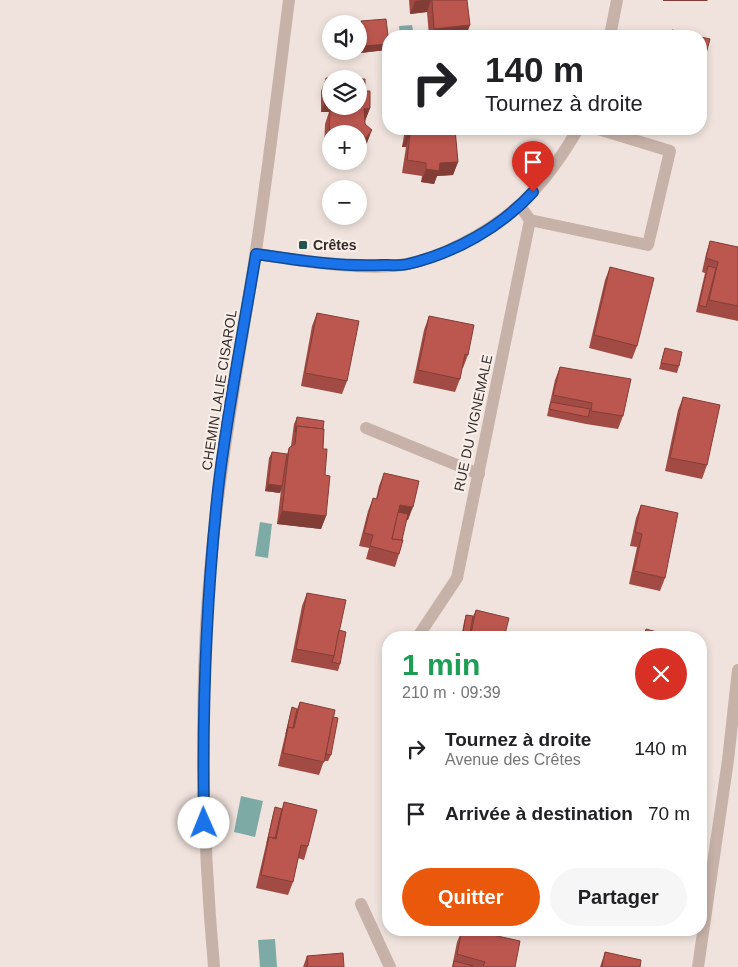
<!DOCTYPE html>
<html lang="fr">
<head>
<meta charset="utf-8">
<style>
  body { margin:0; font-family:Arial,sans-serif; background:#f6f6f6; color:#202124; height:100vh; display:flex; flex-direction:column; font-size:19px; white-space:nowrap }
  * { box-sizing:border-box; margin:0 }
  p { font-size:16px; color:#757577 }
  .icon { flex:none; width:28px; height:28px; fill:none; stroke:currentColor; stroke-width:2; stroke-linecap:round; stroke-linejoin:round }
  .map { position:relative; flex:1; overflow:hidden }
  .panel { position:absolute; left:382px; top:631px; width:325px; height:305px; display:flex; flex-direction:column; background:#fff; border-radius:20px; box-shadow:0 2px 8px #0003 }
  .panel>* { flex:none }
  .top-card { position:absolute; left:382px; top:30px; width:325px; height:105px; border-radius:20px; box-shadow:0 2px 8px #0003; background:#fff; color:#202124; overflow:hidden }
  .controls { position:absolute; left:322px; top:15px; display:grid; gap:10px }
  .controls a { display:grid; place-items:center; width:45px; height:45px; border-radius:50%; background:#fff; box-shadow:0 2px 8px #0003; font-size:25px }
  .pin { position:absolute; display:grid; place-items:center; width:42px; height:42px; color:#fff; margin:-51px -21px; border-radius:50% 50% 50% 0; rotate:-45deg; box-shadow:0 0 5px #0007 }
  .pin .icon { rotate:45deg }
  .me { position:absolute; width:55px; margin:-28px; rotate:359deg; stroke-linejoin:round; filter:drop-shadow(0 0 4px #0008) }
  .turn { display:flex; align-items:center; gap:18px; height:105px; padding:0 20px; font-size:22px }
  .turn .icon { width:65px; height:65px; stroke-width:2.5 }
  .turn b { display:block; font-size:35px; line-height:42px }
  .round { display:grid; place-items:center; flex:none; width:52px; height:52px; border-radius:26px; background:#f6f6f6 }
  .summary { display:flex; align-items:center; justify-content:space-between; height:85px; padding:0 20px }
  h1 { font-size:30px; font-weight:700; line-height:38px; color:#1e9e55 }
  .action { display:flex; gap:10px; margin-top:auto; padding:10px 20px }
  .action a { flex:1; height:58px; border-radius:30px; background:#ea580c; color:#fff; font-size:20px; font-weight:700; line-height:58px; text-align:center }
  .action a+a { background:#f6f6f6; color:#202124 }
  ul { padding:0; list-style:none }
  li { display:flex; align-items:center; gap:15px; height:65px; padding:0 20px }
  li div { flex:1 }
  li b { display:block; font-size:19px }
  li em { font-style:normal }
  .map>svg:first-child { display:block }
  .water { fill:#7eaaa5 }
  .lines { fill:none; stroke-linecap:round; stroke-linejoin:round }
  .street { stroke:#c7b2a9; stroke-width:12 }
  .wall { fill:#a14b44 }
  .shaded-wall { fill:#833d37 }
  .building { fill:#bb574f; stroke:#833d37 }
  .route-casing { stroke:#114b97; stroke-width:12 }
  .route { stroke:#1a73e8; stroke-width:9 }
  .poi-dot { fill:#22534e; stroke:#f8eee8; stroke-width:2 }
  .labels { text-anchor:middle; stroke-width:4.5; stroke-linejoin:round; paint-order:stroke }
  .poi-label { font-size:14px; font-weight:bold; fill:#352a29; stroke:#f8eee8; text-anchor:start }
  .street-label { font-size:14px; fill:#352a29; stroke:#f8eee8 }
</style>
</head>
<body>
<div class="map">
<svg width="738" height="967" viewBox="0 0 738 967">
  <rect width="100%" height="100%" fill="#f0e3dd"/>
  <g class="water">
    <path d="M412 25 414 36H400L399 26Z"/>
    <path d="M260 522 272 524 268 558 255 556Z"/>
    <path d="M241 796 263 801 255 837 234 832Z"/>
    <path d="M275 939 277 967H260L258 940Z"/>
  </g>
  <g class="lines">
    <g class="street">
      <path d="M610 36 617 0"/>
      <path d="M530 220 648 245 670 151 598 129"/>
      <path d="M256 254C299 260 365 272 407 264 425 261 445 252 461 244 517 216 547 182 578 129"/>
      <path d="M366 428 479 474"/>
      <path d="M417 638 457 578 530 220 520 206"/>
      <path d="M361 904 390 967"/>
      <path d="M214 967C204 853 200 739 206 625 213 501 236 379 255 257 268 172 278 86 289 0"/>
      <path d="M698 967 728 760 738 670"/>
    </g>
  </g>
  <g class="wall">
    <path d="M409 0H467L466 36H429L427 12 410 14Z"/>
    <path d="M361 21 386 50 360 53 359 27Z"/>
    <path d="M326 78 331 79V106H359L365 91 370 108 365 121 367 143 360 152 359 151V134H331V152L330 151H324L325 124 329 112H321V91Z"/>
    <path d="M405 129H455L458 162 453 175 437 176 434 184 421 182 422 176 402 173 406 147H402Z"/>
    <path d="M337 161H344L341 166Z"/>
    <path d="M710 241 738 247V321L696 312 705 273 702 272 706 254Z"/>
    <path d="M610 267 637 346 632 359 589 348 605 280Z"/>
    <path d="M317 313 347 381 342 394 301 386 312 326Z"/>
    <path d="M429 316 468 355 463 368H462L460 379 455 392 413 383 424 330Z"/>
    <path d="M665 348 679 366 677 373 659 369Z"/>
    <path d="M560 367 623 416 618 429 586 424 547 416 555 380Z"/>
    <path d="M683 397 707 465 702 479 665 471 678 410Z"/>
    <path d="M297 417 323 429V449L325 475 326 516 321 529 277 524 281 490 280 493 265 491 269 458 272 452 287 454 289 448 291 446 294 424Z"/>
    <path d="M384 473 408 520H406L399 554 395 567 366 559 369 548 359 546 368 511 373 498 376 499 379 486Z"/>
    <path d="M641 505 665 578 660 591 629 584 637 547 630 546 636 518Z"/>
    <path d="M307 593 339 630 340 664 338 671 291 662 302 606Z"/>
    <path d="M476 610 504 638H461L464 622 466 615 473 616Z"/>
    <path d="M300 702 333 717 331 755 328 761H324L319 775 278 766 290 714 292 707 297 709Z"/>
    <path d="M284 802 308 846 304 860 298 858 293 882 288 895 256 888 273 814 275 807 282 809Z"/>
    <path d="M462 930 515 967H452L457 942Z"/>
    <path d="M626 930H647L645 935Z"/>
    <path d="M605 952 640 967H600Z"/>
    <path d="M307 956 344 967H303Z"/>
  </g>
  <g class="shaded-wall">
    <path d="M422 0H431L427 12 410 14 415 1Z"/>
    <path d="M663 0H708L707 1H663Z"/>
    <path d="M470 25 466 36H432L434 29Z"/>
    <path d="M389 44 386 50 360 53 363 46Z"/>
    <path d="M326 99H331V106H332L330 112H321Z"/>
    <path d="M370 108 365 121 359 122 364 109Z"/>
    <path d="M372 130 367 143 360 152 365 139Z"/>
    <path d="M407 134H410L406 147H402Z"/>
    <path d="M329 138H331V147L330 151H324Z"/>
    <path d="M458 162 453 175 437 176 434 184 421 182 426 169 440 163Z"/>
    <path d="M268 484 282 486 280 493 265 491Z"/>
    <path d="M400 505 413 507 408 520 396 519Z"/>
    <path d="M282 511 326 516 321 529 277 524Z"/>
  </g>
  <g class="building">
    <path d="M432 0H467L470 25 434 29Z"/>
    <path d="M386 19 389 44 363 46 361 21Z"/>
    <path d="M672 30 697 36H671Z"/>
    <path d="M701 37 710 39 701 72Z"/>
    <path d="M701 73 704 74 701 84Z"/>
    <path d="M326 78 353 79H331V99H326Z"/>
    <path d="M359 79H365V91H370V108L364 109 365 124 372 130 365 139 360 135 359 136V134H331V138H329L330 111 335 110V106H359Z"/>
    <path d="M408 129H455L458 162 440 163 439 171 426 169V163L407 160 410 134H407Z"/>
    <path d="M710 241 738 247V306L709 300 718 262 706 258Z"/>
    <path d="M708 266 716 268 706 307 699 305Z"/>
    <path d="M610 267 654 278 637 346 594 335Z"/>
    <path d="M317 313 359 321 347 381 305 373Z"/>
    <path d="M429 316 474 325 468 355 465 354 460 379 418 370Z"/>
    <path d="M665 348 682 352 679 366 661 363Z"/>
    <path d="M560 367 631 379 623 416 591 411 592 403 553 395Z"/>
    <path d="M683 397 720 405 707 465 670 458Z"/>
    <path d="M551 402 590 409 588 417 549 409Z"/>
    <path d="M297 417 324 421 323 429 297 426 295 432Z"/>
    <path d="M297 426 324 429 323 449H327L325 475 330 476 326 516 282 511 289 448 295 444Z"/>
    <path d="M272 452 287 454 282 486 268 484Z"/>
    <path d="M384 473 419 481 413 507 400 505 392 539 403 540 399 554 370 546 373 535 364 533 373 498 377 499Z"/>
    <path d="M641 505 678 513 665 578 634 571 642 534 635 532Z"/>
    <path d="M398 512 408 514 402 540 392 539Z"/>
    <path d="M307 593 346 600 334 656 296 649Z"/>
    <path d="M476 610 509 618 504 638H470Z"/>
    <path d="M466 615 473 616 469 638H462Z"/>
    <path d="M646 629 679 638H644Z"/>
    <path d="M339 630 346 632 340 664 332 662 334 656Z"/>
    <path d="M300 702 335 710 324 762 283 753 288 727 294 728Z"/>
    <path d="M292 707 297 709 293 728 288 727 286 734Z"/>
    <path d="M333 717 338 718 331 755 326 754Z"/>
    <path d="M284 802 317 810 308 846 301 845 293 882 261 875 269 837 276 839Z"/>
    <path d="M275 807 282 809 275 838 269 837 267 843Z"/>
    <path d="M462 930H470L520 941 515 967H483L485 962 457 954Z"/>
    <path d="M605 952 641 960 640 967H602Z"/>
    <path d="M343 953 344 967H308L307 956Z"/>
    <path d="M454 961 473 966V967H453Z"/>
  </g>
  <g class="lines">
    <defs>
      <path id="route" d="M204 823C202 712 206 601 218 490 227 411 243 333 256 254 297 260 339 267 382 265 390 265 400 266 408 264 455 253 501 227 533 192"/>
    </defs>
    <use href="#route" class="route-casing"/>
    <use href="#route" class="route"/>
  </g>
  <rect class="poi-dot" x="298" y="240" width="10" height="10" rx="2.5"/>
  <g class="labels">
    <g class="poi-label">
      <text x="313" y="250">Crêtes</text>
    </g>
    <g class="street-label">
      <text transform="translate(219 390) rotate(-81)" y="5">CHEMIN LALIE CISAROL</text>
      <text transform="translate(473 423) rotate(-78)" y="5">RUE DU VIGNEMALE</text>
    </g>
  </g>
</svg>
<div class="controls">
<a><svg class="icon" aria-label="sound" viewBox="0 0 24 24"><path d="M4 9h4l5-4v14l-5-4H4zM17 9q2 3 0 6"/></svg></a>
<a><svg class="icon" aria-label="layers" viewBox="0 0 24 24"><path d="M12 4l9 5-9 5-9-5zM3 14l9 5 9-5"/></svg></a>
<a>+</a>
<a>−</a>
</div>
<div class="pin" style="left:533px;top:192px;background:#d93025"><svg class="icon" aria-label="arrive" viewBox="0 0 24 24"><path d="M6 21V4h12l-3 4 3 4H6"/></svg></div>
<svg class="me" style="left:204px;top:823px" viewBox="-20 -20 40 40"><circle r="19" fill="#fff"/><path d="M0-13L10 11 0 6-10 11z" fill="#1a73e8"/></svg>
<div class="top-card">
<div class="turn"><svg class="icon" aria-label="right" viewBox="0 0 24 24"><path d="M7 20v-9h11M14 6l5 5-5 5"/></svg><div><b>140 m</b>Tournez à droite</div></div>
</div>
<section class="panel">
<div class="summary"><div><h1>1 min</h1><p>210 m · 09:39</p></div><a class="round" style="background:#d93025;color:#fff"><svg class="icon" aria-label="close" viewBox="0 0 24 24"><path d="M6 6l12 12M18 6L6 18"/></svg></a></div>
<ul>
<li><svg class="icon" aria-label="right" viewBox="0 0 24 24"><path d="M7 20v-9h11M14 6l5 5-5 5"/></svg><div><b>Tournez à droite</b><p>Avenue des Crêtes</p></div><em>140 m</em></li>
<li><svg class="icon" aria-label="arrive" viewBox="0 0 24 24"><path d="M6 21V4h12l-3 4 3 4H6"/></svg><div><b>Arrivée à destination</b></div><em>70 m</em></li>
</ul>
<div class="action"><a>Quitter</a><a>Partager</a></div>
</section>
</div>
</body>
</html>
